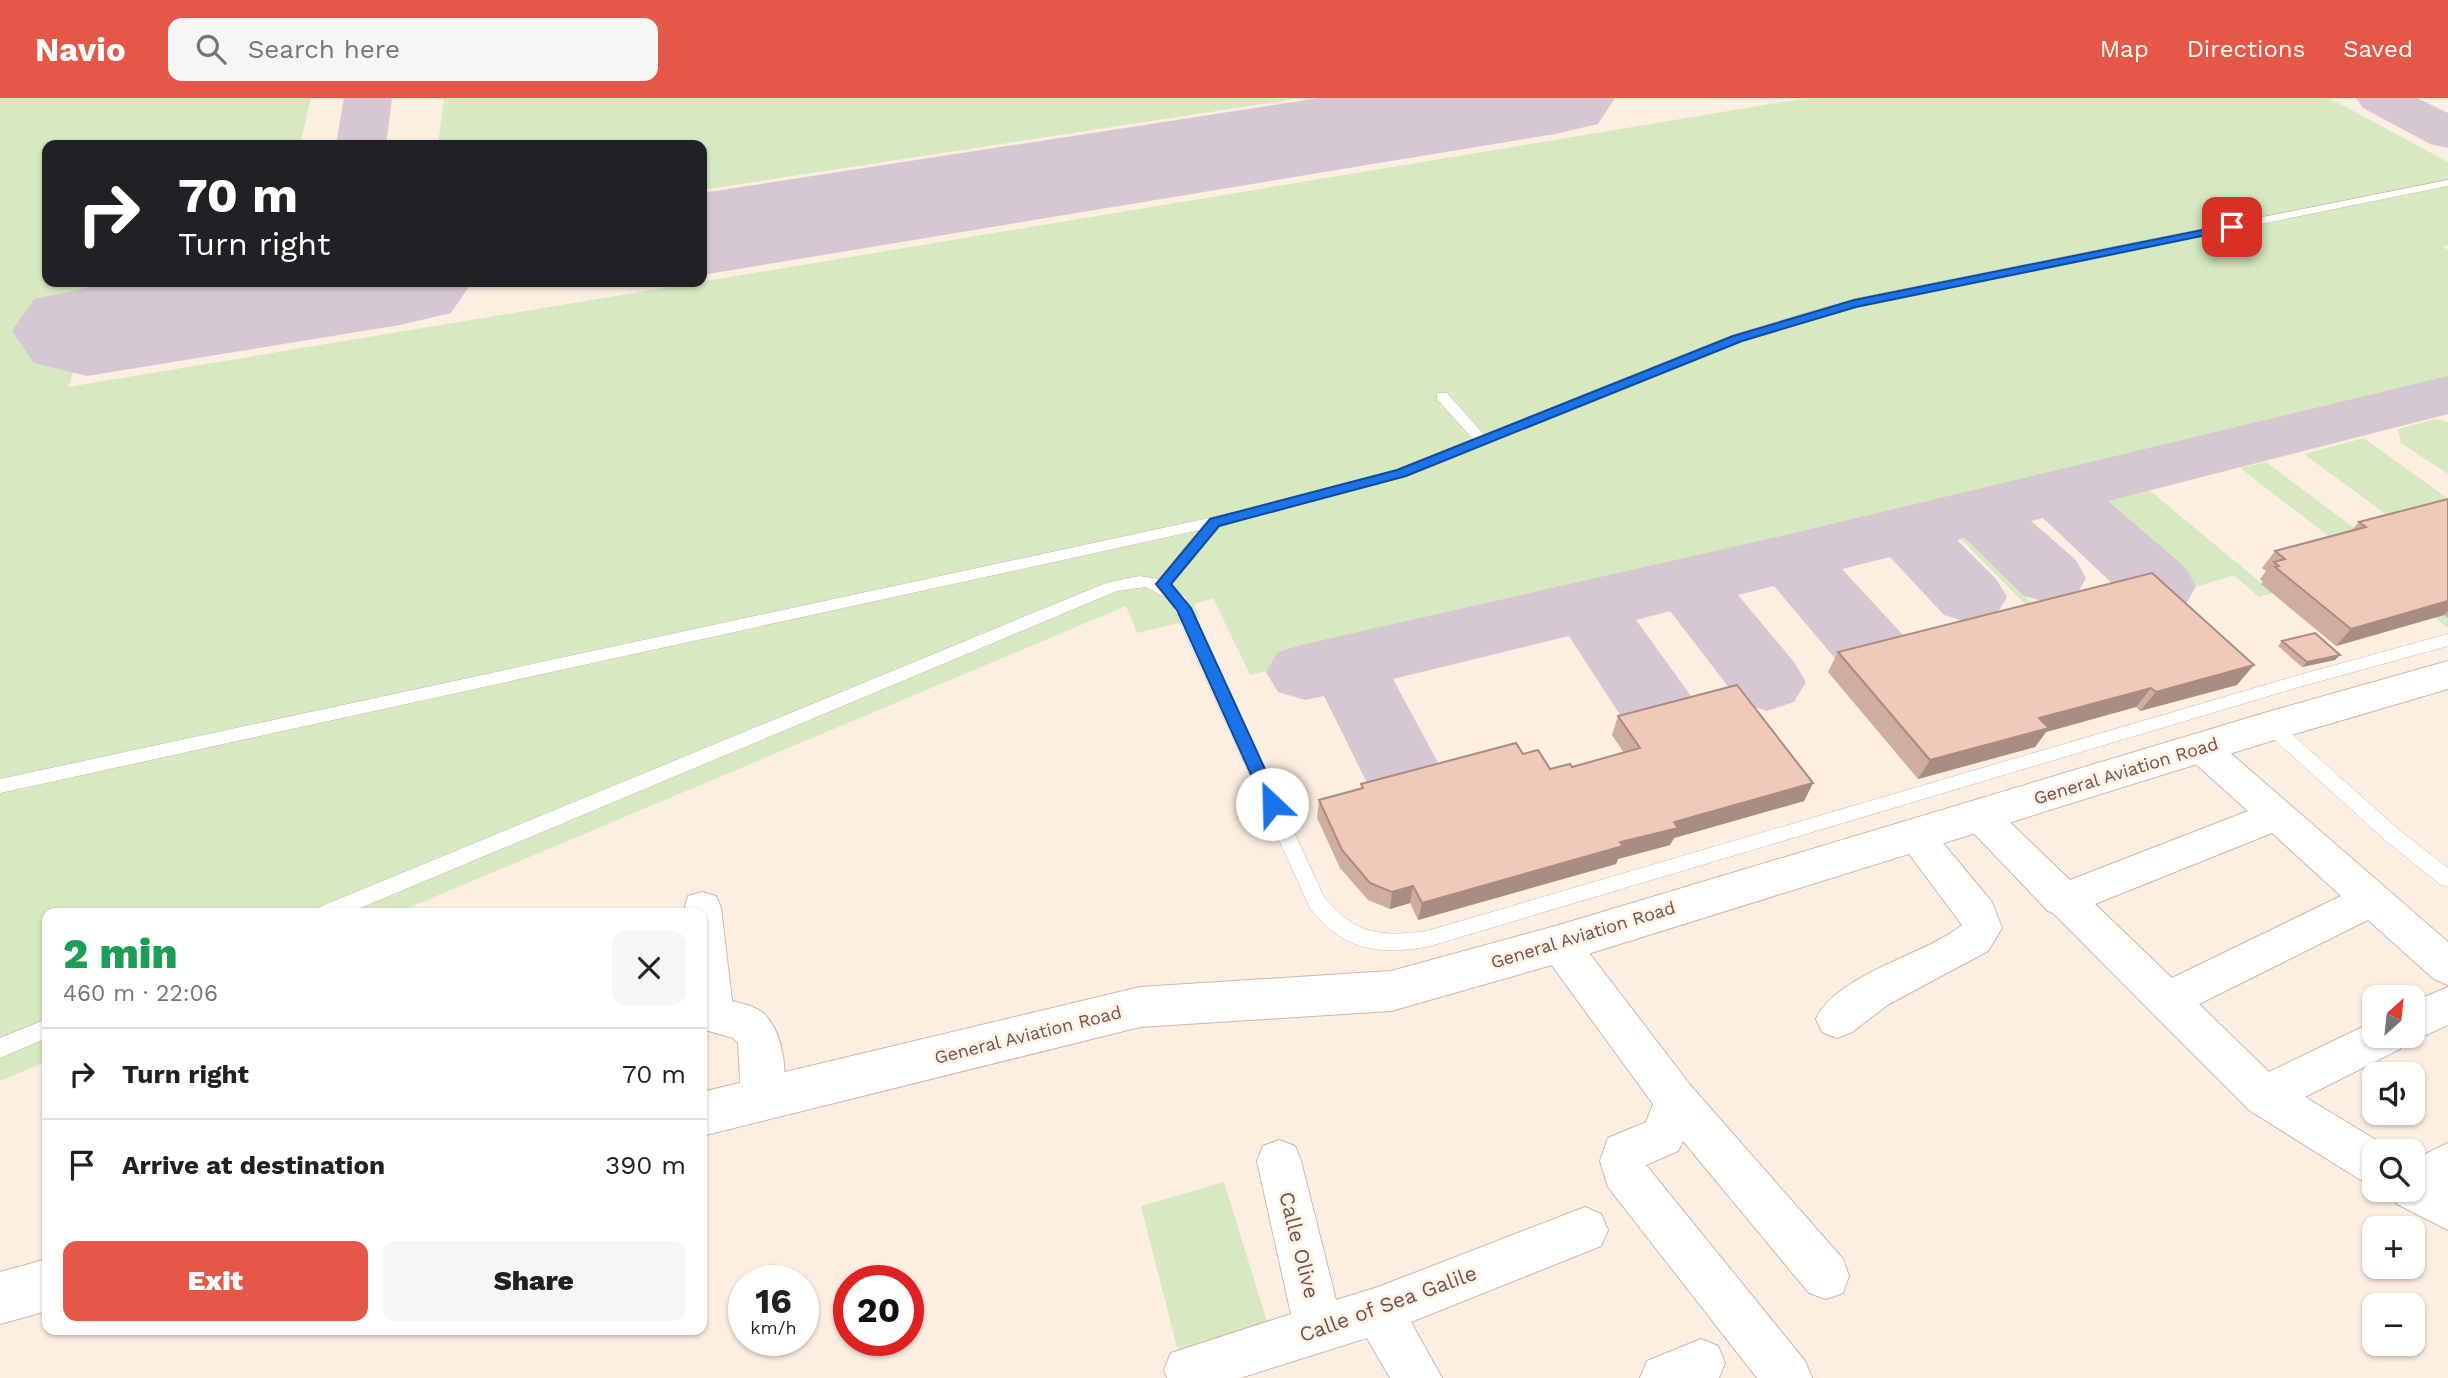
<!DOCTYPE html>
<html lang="en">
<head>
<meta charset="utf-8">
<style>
  body { margin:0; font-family:"Work Sans",sans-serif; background:#f6f6f6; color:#202124; height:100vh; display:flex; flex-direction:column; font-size:26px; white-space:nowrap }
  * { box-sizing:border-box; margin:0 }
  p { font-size:23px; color:#757577 }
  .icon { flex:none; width:38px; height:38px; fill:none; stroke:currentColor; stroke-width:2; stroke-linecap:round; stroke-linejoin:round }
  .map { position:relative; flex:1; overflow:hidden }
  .details { position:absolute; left:42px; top:810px; width:665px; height:427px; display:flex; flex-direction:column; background:#fff; border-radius:14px; box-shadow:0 2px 5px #0004 }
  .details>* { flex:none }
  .hud { position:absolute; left:42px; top:42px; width:665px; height:147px; border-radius:14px; box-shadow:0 2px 5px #0004; background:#202124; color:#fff; overflow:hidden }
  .needle { width:46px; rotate:27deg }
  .tools { position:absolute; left:2362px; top:887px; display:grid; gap:14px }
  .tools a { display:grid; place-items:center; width:63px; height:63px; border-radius:14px; background:#fff; box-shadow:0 2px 5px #0004; font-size:35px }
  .speed { position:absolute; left:728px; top:1167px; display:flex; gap:14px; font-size:35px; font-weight:700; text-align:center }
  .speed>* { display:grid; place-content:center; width:91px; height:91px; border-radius:50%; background:#fff; box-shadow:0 2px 5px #0004; line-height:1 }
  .speed small { font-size:18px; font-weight:400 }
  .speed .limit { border:10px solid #d22; background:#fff; color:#111 }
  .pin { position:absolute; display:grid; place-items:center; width:60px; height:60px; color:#fff; margin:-30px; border-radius:14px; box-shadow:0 4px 10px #0006 }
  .me { position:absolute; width:77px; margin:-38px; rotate:336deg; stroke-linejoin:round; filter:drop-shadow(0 0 5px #0008) }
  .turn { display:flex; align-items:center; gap:24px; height:147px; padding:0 21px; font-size:32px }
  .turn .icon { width:91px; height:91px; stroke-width:2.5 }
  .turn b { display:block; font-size:49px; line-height:60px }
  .round { display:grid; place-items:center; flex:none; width:74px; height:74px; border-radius:14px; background:#f6f6f6 }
  .head { display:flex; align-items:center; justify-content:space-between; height:119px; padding:0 21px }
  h1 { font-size:42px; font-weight:800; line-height:52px; color:#1e9e55 }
  .cta { display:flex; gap:14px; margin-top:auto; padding:14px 21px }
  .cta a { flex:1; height:80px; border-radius:14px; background:#e55747; color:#fff; font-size:28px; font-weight:800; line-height:80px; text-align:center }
  .cta a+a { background:#f6f6f6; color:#202124 }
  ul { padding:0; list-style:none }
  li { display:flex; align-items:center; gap:21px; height:91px; padding:0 21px; border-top:2px solid #e0e0e0 }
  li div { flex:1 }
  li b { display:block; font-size:26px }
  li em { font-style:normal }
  header { display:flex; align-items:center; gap:42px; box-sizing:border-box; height:98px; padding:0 35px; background:#e55747; color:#fff }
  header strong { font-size:33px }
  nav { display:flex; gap:38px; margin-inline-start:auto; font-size:24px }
  .search { width:490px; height:63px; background:#f6f6f6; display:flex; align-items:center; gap:18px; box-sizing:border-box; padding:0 24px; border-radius:14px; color:#757577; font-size:26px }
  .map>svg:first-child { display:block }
  .green { fill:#d6e9c0 }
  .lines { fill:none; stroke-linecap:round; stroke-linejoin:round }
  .taxiway { fill:#d6c8d2; fill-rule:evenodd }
  .runway { fill:#d6c8d2; fill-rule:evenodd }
  .lane-casing { stroke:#cfb7ab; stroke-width:1 }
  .street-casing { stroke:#cfb7ab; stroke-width:2 }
  .secondary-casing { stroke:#d2b6a9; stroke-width:2 }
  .lane { fill:#fff; fill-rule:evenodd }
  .street { fill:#fff; fill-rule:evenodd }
  .secondary { fill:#fff; fill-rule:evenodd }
  .wall { fill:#cfad9f }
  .shaded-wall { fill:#a98d82 }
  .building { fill:#f1c9b9; stroke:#a98d82; stroke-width:2 }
  .route { fill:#1a73e8; stroke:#114b97; stroke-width:2 }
  .labels { text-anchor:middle; stroke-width:6; stroke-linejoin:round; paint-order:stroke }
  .street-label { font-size:18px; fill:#735249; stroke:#fff3e7 }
  .near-street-label { font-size:21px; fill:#735249; stroke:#fff3e7 }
</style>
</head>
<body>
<header>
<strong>Navio</strong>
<div class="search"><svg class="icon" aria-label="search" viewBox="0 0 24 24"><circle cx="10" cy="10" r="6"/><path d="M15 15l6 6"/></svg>Search here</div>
<nav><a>Map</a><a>Directions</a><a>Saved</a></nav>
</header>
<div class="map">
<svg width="2448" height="1280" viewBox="0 0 2448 1280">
  <rect width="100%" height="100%" fill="#fceee1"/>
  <g class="green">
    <path d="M0 0H311L300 47H47V184H106L68 289 1807 0H2329L2448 64V147L2443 149 2448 152V290L1250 577 1213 500 1194 506 1200 520 1137 535 1126 508 396 815 47 816V963L0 983Z"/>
    <path d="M444 0H1301L702 92V47H438Z"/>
    <path d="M2436 321 2448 324V376L2401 345 2398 331Z"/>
    <path d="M2364 340 2448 401 2399 426 2304 356Z"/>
    <path d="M2266 364 2362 436 2345 441 2448 520V530L2240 370Z"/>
    <path d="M2149 392 2273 495 2259 499 2234 477 2192 490 2187 486 2172 490 2081 409Z"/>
    <path d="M2064 412 2123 465V491L2043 419Z"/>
    <path d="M1965 437 2045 519 2039 520 1959 439Z"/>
    <path d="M1224 1084 1269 1230 1179 1257 1141 1108Z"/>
  </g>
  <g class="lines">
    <g class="taxiway">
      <path d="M344 0H392L386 47H336Z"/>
      <path d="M2356 0H2417L2448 15V50L2430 46 2363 10Z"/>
      <path d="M2448 278V316L2108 403 2186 470 2196 488 2186 506 2160 513 2134 506 2043 420 2031 423 2076 462 2086 480 2076 498 2050 505 2024 498 1965 440 1957 442 1996 481 2007 499 1996 517 1970 525 1944 517 1890 459 1842 471 1903 537 1914 557 1903 577 1876 585 1849 577 1774 488 1738 497 1794 564 1806 584 1794 604 1767 613 1740 604 1670 513 1636 522 1691 598 1703 619 1691 640 1663 649 1635 640 1569 538 1393 581 1443 674 1431 697 1402 706 1373 697 1324 598 1305 602 1278 594 1266 574 1278 554 1305 546 1790 436Z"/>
    </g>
    <g class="runway">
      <path d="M1319 0H1615L1598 26 1555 36 702 177V95Z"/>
      <path d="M115 184H472L451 215 400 227 87 278 34 265 12 233 34 201Z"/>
    </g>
    <defs>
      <g id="lane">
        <path d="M2448 82V88L1856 208 1743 243 1407 378 1219 428 1172 487 1185 499 1324 799C1356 837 1379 839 1427 833L2299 577 2448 536V548L2299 589 1427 849C1375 857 1344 852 1310 810L1170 502 1146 489 1117 493 346 816H315L317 810 1106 485 1139 478 1159 481 1199 432 0 695V681L1246 412 1397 372 1473 341 1437 301V295H1447L1484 337 1733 237 1849 202Z"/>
        <path d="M2271 621 2277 623 2399 732 2448 770V789L2441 787 2385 742 2265 633 2262 628 2265 623Z"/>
        <path d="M47 921V940L0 960V940Z"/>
      </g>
      <g id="street">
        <path d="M2201 636 2213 640 2448 844V887L2434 881 2368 822 2199 906 2269 974 2375 923V938H2413V904L2448 889V927L2413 943 2405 940 2400 951 2305 999 2391 1051 2392 1054H2375V1087L2359 1081 2249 1012 2053 815 2048 813 1968 729 1963 719 1968 709 1981 704 1994 709 2070 782 2248 713 2189 660 2183 650 2189 640ZM2272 735 2341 798 2172 880 2095 806Z"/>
        <path d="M1914 722 1927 726 1992 804 2002 830 1988 853 1889 906 1852 934 1837 940 1822 934 1816 921C1838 875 1924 858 1962 827L1895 737 1901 726Z"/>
        <path d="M702 794 716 798 721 810 732 903C743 906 760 909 767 919 787 943 789 989 777 1016L762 1022 747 1016 741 1002 738 945 733 940 702 931V816H683L688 798Z"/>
        <path d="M1559 829 1573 834 1691 988 1843 1161 1849 1178 1843 1195 1826 1201 1809 1195 1683 1043 1678 1053 1646 1067 1805 1263 1812 1280H1757L1608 1089 1600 1063 1608 1040 1646 1024 1653 1006 1545 858 1539 846 1545 834Z"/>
        <path d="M1279 1042 1295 1048 1301 1063 1336 1202 1378 1189 1585 1109 1601 1116 1608 1132 1601 1148 1411 1224 1442 1280H1390L1367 1240 1240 1280H1167L1164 1272 1171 1255 1291 1216 1257 1063 1263 1048Z"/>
        <path d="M2448 1045V1132L2397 1106 2391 1092H2413V1062Z"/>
        <path d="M1701 1241 1718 1248 1725 1265 1719 1280H1640L1647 1263Z"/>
      </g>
      <g id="secondary">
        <path d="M2448 563V591L2271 643 1559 865 1391 913 1140 929 702 1038V994L1140 889 1391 873 1559 827 2271 613Z"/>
        <path d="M47 1161V1213L0 1226V1174Z"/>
      </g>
    </defs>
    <use href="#lane" class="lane-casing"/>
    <use href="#street" class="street-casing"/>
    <use href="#secondary" class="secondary-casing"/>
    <use href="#lane" class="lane"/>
    <use href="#street" class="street"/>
    <use href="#secondary" class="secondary"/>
  </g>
  <g class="wall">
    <path d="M2448 401V520L2444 517 2336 548 2261 486 2263 484 2260 481 2266 473 2262 470 2275 453 2352 432 2359 424Z"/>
    <path d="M2282 543 2340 557 2335 562 2302 569 2278 548Z"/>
    <path d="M1838 554 2237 587 2140 613 2136 609 2046 634 2035 649 1918 681 1828 574Z"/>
    <path d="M1618 618 1813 685 1804 703 1674 740 1670 747 1618 761 1616 766 1418 822 1410 805 1390 811 1368 802 1340 770 1317 720 1319 702 1361 691V686L1523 656 1550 671 1572 669 1624 655 1612 637Z"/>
  </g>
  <g class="shaded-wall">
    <path d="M2448 503V513L2444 517 2336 548 2351 531Z"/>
    <path d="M2340 557 2335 562 2302 569 2307 564Z"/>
    <path d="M2254 567 2237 587 2140 613 2156 594Z"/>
    <path d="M2151 590 2136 609 2046 634 2035 649 1918 681 1930 662 2039 620Z"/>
    <path d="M1813 685 1804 703 1674 740 1670 747 1618 761 1616 766 1418 822 1422 805 1674 724Z"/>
    <path d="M1413 788 1410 805 1390 811 1392 794Z"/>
  </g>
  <g class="building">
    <path d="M2448 401V503L2351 531 2275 469 2279 468 2274 464 2285 461 2275 453 2366 429 2359 424Z"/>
    <path d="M2152 475 2254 567 2156 594 2151 590 2039 620 2049 630 1930 662 1838 554Z"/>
    <path d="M2315 535 2340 557 2307 564 2282 543Z"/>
    <path d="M1737 587 1813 685 1674 724 1678 730 1620 744 1623 748 1422 805 1413 788 1392 794 1370 785 1342 752 1319 702 1363 690 1361 686 1516 645 1523 656 1538 652 1550 671 1570 666 1572 669 1640 650 1618 618Z"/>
  </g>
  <path class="route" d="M2232 126 2236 127V131L1856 209 1742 243 1406 378 1219 428 1171 486 1191 510 1281 706 1278 710H1266L1177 512 1156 486 1210 421 1397 372 1733 238 1854 202Z"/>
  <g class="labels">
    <g class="street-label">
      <text transform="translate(2126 673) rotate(-17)" y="6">General Aviation Road</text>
      <text transform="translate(1583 837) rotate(-17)" y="6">General Aviation Road</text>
      <text transform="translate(1028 937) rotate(-14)" y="6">General Aviation Road</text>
    </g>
    <g class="near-street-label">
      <text transform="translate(1299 1147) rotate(76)" y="7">Calle Olive</text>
      <text transform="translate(1388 1206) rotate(-20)" y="7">Calle of Sea Galile</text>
    </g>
  </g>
</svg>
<div class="tools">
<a><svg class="needle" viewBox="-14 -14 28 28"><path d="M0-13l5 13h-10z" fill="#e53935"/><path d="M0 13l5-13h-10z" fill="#757577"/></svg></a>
<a><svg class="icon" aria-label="sound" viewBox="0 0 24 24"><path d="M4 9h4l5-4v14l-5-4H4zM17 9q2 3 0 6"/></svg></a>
<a><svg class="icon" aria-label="search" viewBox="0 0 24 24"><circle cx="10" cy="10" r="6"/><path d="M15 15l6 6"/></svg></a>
<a>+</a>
<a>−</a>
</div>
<div class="speed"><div>16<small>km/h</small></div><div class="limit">20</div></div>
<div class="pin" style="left:2232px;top:129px;background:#d93025"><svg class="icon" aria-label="arrive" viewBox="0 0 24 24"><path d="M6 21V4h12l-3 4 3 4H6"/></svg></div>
<svg class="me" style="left:1272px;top:706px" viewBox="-20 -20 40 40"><circle r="19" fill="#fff"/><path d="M0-13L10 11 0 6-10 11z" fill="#1a73e8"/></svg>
<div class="hud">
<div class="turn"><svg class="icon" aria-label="right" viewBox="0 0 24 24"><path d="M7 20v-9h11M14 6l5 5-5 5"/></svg><div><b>70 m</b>Turn right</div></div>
</div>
<section class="details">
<div class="head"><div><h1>2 min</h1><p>460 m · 22:06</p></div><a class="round"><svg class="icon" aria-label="close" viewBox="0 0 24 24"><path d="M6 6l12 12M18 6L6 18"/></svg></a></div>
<ul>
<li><svg class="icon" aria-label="right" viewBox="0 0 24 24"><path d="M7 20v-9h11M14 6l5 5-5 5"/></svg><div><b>Turn right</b></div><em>70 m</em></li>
<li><svg class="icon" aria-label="arrive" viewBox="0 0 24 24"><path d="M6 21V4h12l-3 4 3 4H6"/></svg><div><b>Arrive at destination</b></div><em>390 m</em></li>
</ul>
<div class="cta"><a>Exit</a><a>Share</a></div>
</section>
</div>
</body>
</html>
